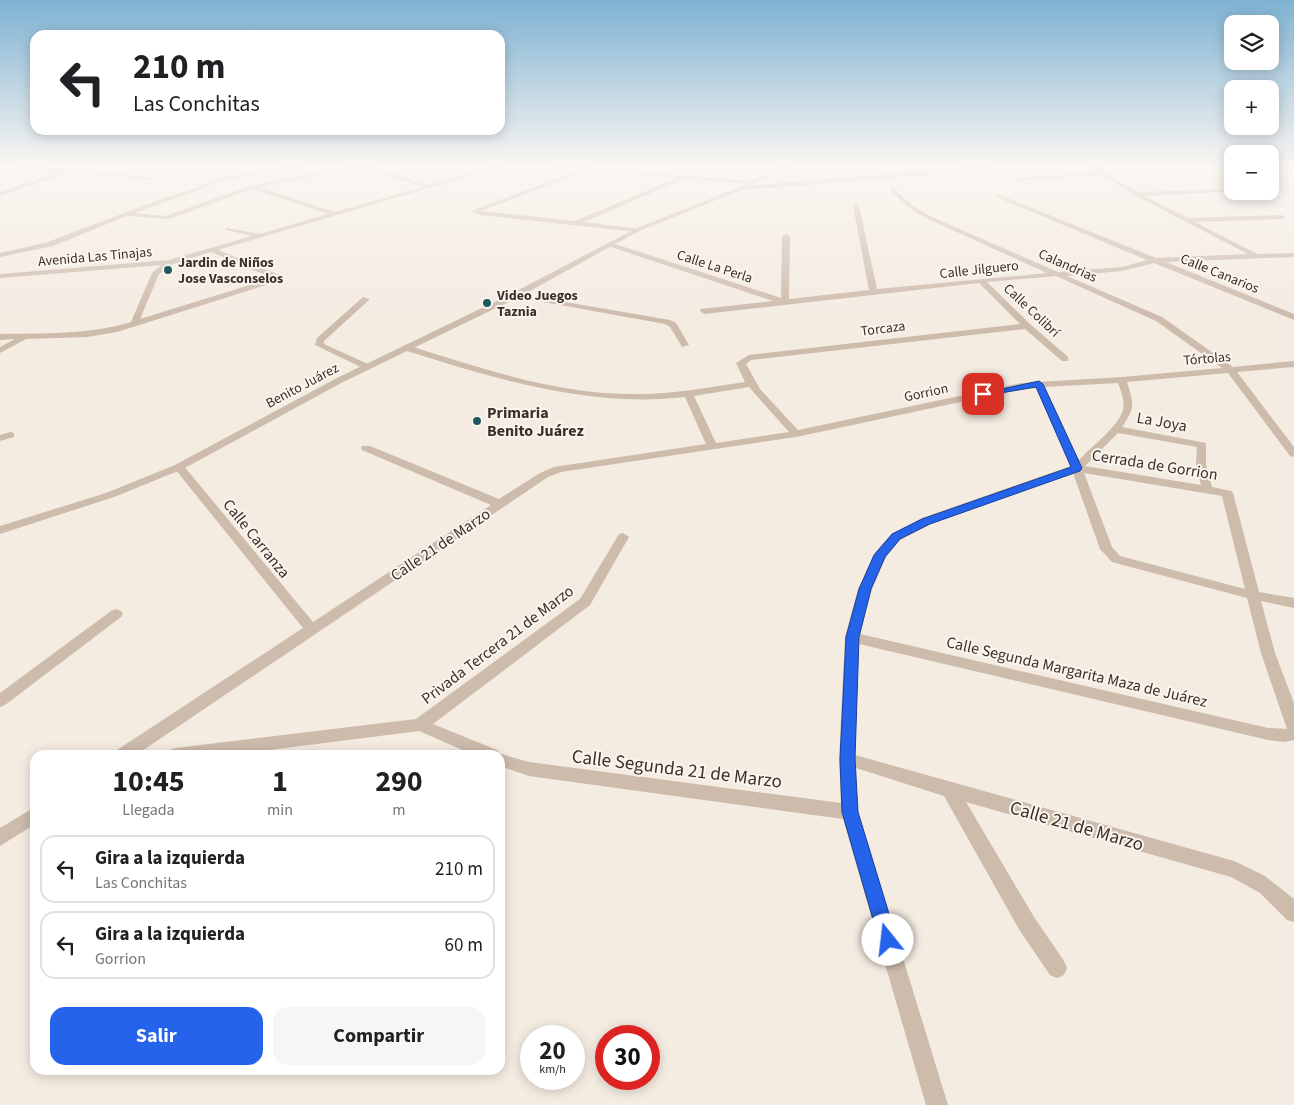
<!DOCTYPE html>
<html lang="es">
<head>
<meta charset="utf-8">
<style>
  body { margin:0; font-family:"Source Sans 3",sans-serif; background:#f6f6f6; color:#202124; height:100vh; display:flex; flex-direction:column; font-size:19px; white-space:nowrap }
  * { box-sizing:border-box; margin:0 }
  p { font-size:16px; color:#757577 }
  .icon { flex:none; width:28px; height:28px; fill:none; stroke:currentColor; stroke-width:2; stroke-linecap:round; stroke-linejoin:round }
  .map { position:relative; flex:1; overflow:hidden }
  .details { position:absolute; left:30px; top:750px; width:475px; height:325px; display:flex; flex-direction:column; background:#fff; border-radius:15px; box-shadow:0 2px 12px #0003 }
  .details>* { flex:none }
  .banner { position:absolute; left:30px; top:30px; width:475px; height:105px; border-radius:15px; box-shadow:0 2px 12px #0003; background:#fff; color:#202124; overflow:hidden }
  .buttons { position:absolute; left:1224px; top:15px; display:grid; gap:10px }
  .buttons a { display:grid; place-items:center; width:55px; height:55px; border-radius:10px; background:#fff; box-shadow:0 2px 12px #0003; font-size:25px }
  .speed { position:absolute; left:520px; top:1025px; display:flex; gap:10px; font-size:25px; font-weight:700; text-align:center }
  .speed>* { display:grid; place-content:center; width:65px; height:65px; border-radius:50%; background:#fff; box-shadow:0 2px 12px #0003; line-height:1 }
  .speed small { font-size:12px; font-weight:400 }
  .speed .limit { border:8px solid #d22; background:#fff; color:#111 }
  .pin { position:absolute; display:grid; place-items:center; width:42px; height:42px; color:#fff; margin:-21px; border-radius:10px; box-shadow:0 2px 8px #0006 }
  .me { position:absolute; width:55px; margin:-28px; rotate:344deg; stroke-linejoin:round; filter:drop-shadow(0 0 4px #0008) }
  .turn { display:flex; align-items:center; gap:18px; height:105px; padding:0 20px; font-size:22px }
  .turn .icon { width:65px; height:65px; stroke-width:2.5 }
  .turn b { display:block; font-size:35px; line-height:42px }
  .eta { display:flex; justify-content:space-evenly; align-items:center; height:85px; text-align:center }
  .eta b { font-size:30px; font-weight:700; line-height:35px }
  .primary-button { display:flex; gap:10px; margin-top:auto; padding:10px 20px }
  .primary-button a { flex:1; height:58px; border-radius:15px; background:#2563eb; color:#fff; font-size:20px; font-weight:700; line-height:58px; text-align:center }
  .primary-button a+a { background:#f6f6f6; color:#202124 }
  ul { padding:0; list-style:none }
  li { display:flex; align-items:center; gap:15px; height:68px; margin:0 10px 8px; padding:0 10px; border:2px solid #e0e0e0; border-radius:15px }
  li div { flex:1 }
  li b { display:block; font-size:19px }
  li em { font-style:normal }
  .map>svg:first-child { display:block }
  .lines { fill:none; stroke-linecap:round; stroke-linejoin:round }
  .minor { fill:#cdbbac; fill-rule:evenodd }
  .tertiary { fill:#cdbbac; fill-rule:evenodd }
  .route { fill:#2563eb; stroke:#184099 }
  .poi-dot { fill:#1f5a5e; stroke:#fbf5ee; stroke-width:2 }
  .labels { text-anchor:middle; stroke-width:4; stroke-linejoin:round; paint-order:stroke }
  .far-street-label { font-size:14px; fill:#3b302b; stroke:#fbf5ee }
  .far-poi-label { font-size:14px; font-weight:bold; fill:#3b302b; stroke:#fbf5ee; text-anchor:start }
  .poi-label { font-size:16px; font-weight:bold; fill:#3b302b; stroke:#fbf5ee; text-anchor:start }
  .street-label { font-size:16px; fill:#3b302b; stroke:#fbf5ee }
  .near-street-label { font-size:19px; fill:#3b302b; stroke:#fbf5ee }
</style>
</head>
<body>
<div class="map">
<svg width="1294" height="1105" viewBox="0 0 1294 1105">
  <rect width="100%" height="100%" fill="#f4ebe1"/>
  <g class="lines">
    <g class="minor">
      <path d="M5 164H18L63 170 69 168 155 178 152 180 69 172 0 196V192L57 172Z"/>
      <path d="M306 164H317L221 181 200 190 134 213 166 216 249 186 362 164H374L371 166 429 185 502 164H510L218 250 282 276V280L117 332 87 337 26 339 0 353V347L15 339 0 340V334C44 333 89 335 131 322L152 273 162 265 0 278V274L169 260 252 236 226 230V228L260 234 328 214 252 189 169 219 127 216 53 246 0 257V253L48 242 150 203 196 188 217 178ZM364 167 423 187 335 212 258 187ZM211 252 272 278 140 319 159 274 173 264Z"/>
      <path d="M531 164H550L755 182 752 184 686 178 584 222 639 229 640 230 637 232 481 215 473 212V210L581 170ZM588 170 677 178 575 221 481 211Z"/>
      <path d="M988 164H999L952 173 742 190 739 188 742 186 952 169Z"/>
      <path d="M1086 164H1092L1137 192 1232 189V191H1242L1144 196 1188 218 1282 215 1285 217 1282 219 1195 222 1257 254 1294 253V257L1166 262 1294 314V320L1154 263 1122 271 1067 276 1162 317 1233 367 1294 361V367L1237 372 1294 447V457L1290 456 1228 373 1127 382C1134 404 1135 408 1122 427L1206 443V464L1212 487 1231 491 1233 493 1259 592 1294 598V608L1261 601 1275 653 1294 703V740L1284 742 1268 740 859 644 855 755 1234 861 1265 876 1294 899V922L1287 920 1260 893 1231 877 966 802 1034 917 1064 961 1067 968 1064 975 1057 978 1050 975 1020 931 944 796 856 768 858 812 948 1105H926L843 819 529 776 500 766V755H474L419 731 230 755H168L170 750 176 748 416 719 580 599 619 534 623 533 629 537 590 605 433 724 497 750 498 753 529 762 841 803 839 759 845 637 858 589 876 552 892 534 922 518 1071 466 1036 388 1021 389 796 437 561 472 548 477 136 755H115L117 750 303 628 175 469 173 467 175 465H183L313 622 491 505 362 450 361 448 362 446H370L499 499 540 473 554 467 706 444 685 397C588 408 496 379 404 350V346H410C484 369 561 396 640 394 675 394 710 387 745 382L736 363 749 355 1020 324 979 283 704 314 700 311 701 309 773 301 605 245 612 243 781 298 782 236 786 234 790 236 789 299 869 290 853 206 856 204 859 206 877 289 1047 273 928 219 909 208 890 190 892 187 913 206 932 217 1058 272 1122 267 1147 260 996 197V195H1000L1156 258 1248 254 1134 195 1102 175 1014 181 1011 179 1097 172ZM1056 276 1156 321 1222 368 1122 377 1021 383 798 430 760 389 746 364 751 360 1025 329 1062 361H1068V357L1030 324 987 282ZM1118 383C1121 391 1125 401 1123 410 1119 426 1090 448 1079 460L1045 387ZM749 387 789 432 716 443 694 396ZM1118 433 1197 447 1196 464 1201 485 1085 466ZM1073 473 1100 549 1112 562 1247 598 1261 653 1287 729 1268 728 860 634 872 589 886 557 900 540 930 524ZM1084 473 1222 496 1245 589 1120 556 1112 547Z"/>
      <path d="M513 293 670 320 676 323 689 345 682 347 670 327 665 324 516 297 512 295Z"/>
      <path d="M363 297 370 299 324 341V344L370 365V369L367 370 315 345 317 338Z"/>
      <path d="M10 432 14 433V437L0 441V435Z"/>
      <path d="M116 609 121 611 123 614 121 617 5 705 0 707V693L111 611Z"/>
      <path d="M35 807V824L0 846V828Z"/>
    </g>
    <path class="tertiary" d="M784 164H791L744 189 639 231 519 297 343 382 183 469 114 497 0 534V526L106 493 175 465 337 378 513 293 635 229 740 187Z"/>
  </g>
  <linearGradient id="sky" x2="0" y2="1"><stop stop-color="#7eb2d2"/><stop offset="0.52" stop-color="#faf6f2"/><stop offset="1" stop-color="#faf6f2" stop-opacity="0"/></linearGradient>
  <rect width="1294" height="318" fill="url(#sky)"/>
  <path class="route" d="M1039 381 1043 384 1082 468 1080 471 930 524 900 539 885 557 871 589 859 637 855 759 858 812 897 940 894 946 888 949 882 946 879 940 842 812 840 759 846 637 859 589 874 555 892 534 922 519 1071 467 1036 387 983 396 979 394Z"/>
  <g class="poi-dot">
    <circle cx="168" cy="270" r="5"/>
    <circle cx="487" cy="303" r="5"/>
    <circle cx="477" cy="421" r="5"/>
  </g>
  <g class="labels">
    <g class="far-street-label">
      <text transform="translate(95 256) rotate(-5)" y="5">Avenida Las Tinajas</text>
      <text transform="translate(1068 265) rotate(24)" y="5">Calandrias</text>
      <text transform="translate(715 266) rotate(18)" y="5">Calle La Perla</text>
      <text transform="translate(979 269) rotate(-6)" y="5">Calle Jilguero</text>
      <text transform="translate(1220 273) rotate(22)" y="5">Calle Canarios</text>
      <text transform="translate(1032 310) rotate(43)" y="5">Calle Colibrí</text>
      <text transform="translate(883 328) rotate(-7)" y="5">Torcaza</text>
      <text transform="translate(1207 358) rotate(-5)" y="5">Tórtolas</text>
      <text transform="translate(302 385) rotate(-28)" y="5">Benito Juárez</text>
      <text transform="translate(926 392) rotate(-12)" y="5">Gorrion</text>
    </g>
    <g class="far-poi-label">
      <text x="178" y="267">Jardin de Niños<tspan x="178" dy="16">Jose Vasconselos</tspan></text>
      <text x="497" y="300">Video Juegos<tspan x="497" dy="16">Taznia</tspan></text>
    </g>
    <g class="poi-label">
      <text x="487" y="418">Primaria<tspan x="487" dy="18">Benito Juárez</tspan></text>
    </g>
    <g class="street-label">
      <text transform="translate(1162 421) rotate(10)" y="6">La Joya</text>
      <text transform="translate(1155 464) rotate(9)" y="6">Cerrada de Gorrion</text>
      <text transform="translate(257 538) rotate(51)" y="6">Calle Carranza</text>
      <text transform="translate(440 544) rotate(-34)" y="6">Calle 21 de Marzo</text>
      <text transform="translate(497 644) rotate(-37)" y="6">Privada Tercera 21 de Marzo</text>
      <text transform="translate(1077 671) rotate(13)" y="6">Calle Segunda Margarita Maza de Juárez</text>
    </g>
    <g class="near-street-label">
      <text transform="translate(677 768) rotate(7)" y="7">Calle Segunda 21 de Marzo</text>
      <text transform="translate(1077 825) rotate(16)" y="7">Calle 21 de Marzo</text>
    </g>
  </g>
</svg>
<div class="buttons">
<a><svg class="icon" aria-label="layers" viewBox="0 0 24 24"><path d="M12 4l9 5-9 5-9-5zM3 14l9 5 9-5"/></svg></a>
<a>+</a>
<a>−</a>
</div>
<div class="speed"><div>20<small>km/h</small></div><div class="limit">30</div></div>
<div class="pin" style="left:983px;top:394px;background:#d93025"><svg class="icon" aria-label="arrive" viewBox="0 0 24 24"><path d="M6 21V4h12l-3 4 3 4H6"/></svg></div>
<svg class="me" style="left:888px;top:940px" viewBox="-20 -20 40 40"><circle r="19" fill="#fff"/><path d="M0-13L10 11 0 6-10 11z" fill="#2563eb"/></svg>
<div class="banner">
<div class="turn"><svg class="icon" aria-label="left" viewBox="0 0 24 24"><path d="M17 20v-9H6M10 6l-5 5 5 5"/></svg><div><b>210 m</b>Las Conchitas</div></div>
</div>
<section class="details">
<div class="eta">
<div><b>10:45</b><p>Llegada</p></div>
<div><b>1</b><p>min</p></div>
<div><b>290</b><p>m</p></div>
</div>
<ul>
<li><svg class="icon" aria-label="left" viewBox="0 0 24 24"><path d="M17 20v-9H6M10 6l-5 5 5 5"/></svg><div><b>Gira a la izquierda</b><p>Las Conchitas</p></div><em>210 m</em></li>
<li><svg class="icon" aria-label="left" viewBox="0 0 24 24"><path d="M17 20v-9H6M10 6l-5 5 5 5"/></svg><div><b>Gira a la izquierda</b><p>Gorrion</p></div><em>60 m</em></li>
</ul>
<div class="primary-button"><a>Salir</a><a>Compartir</a></div>
</section>
</div>
</body>
</html>
